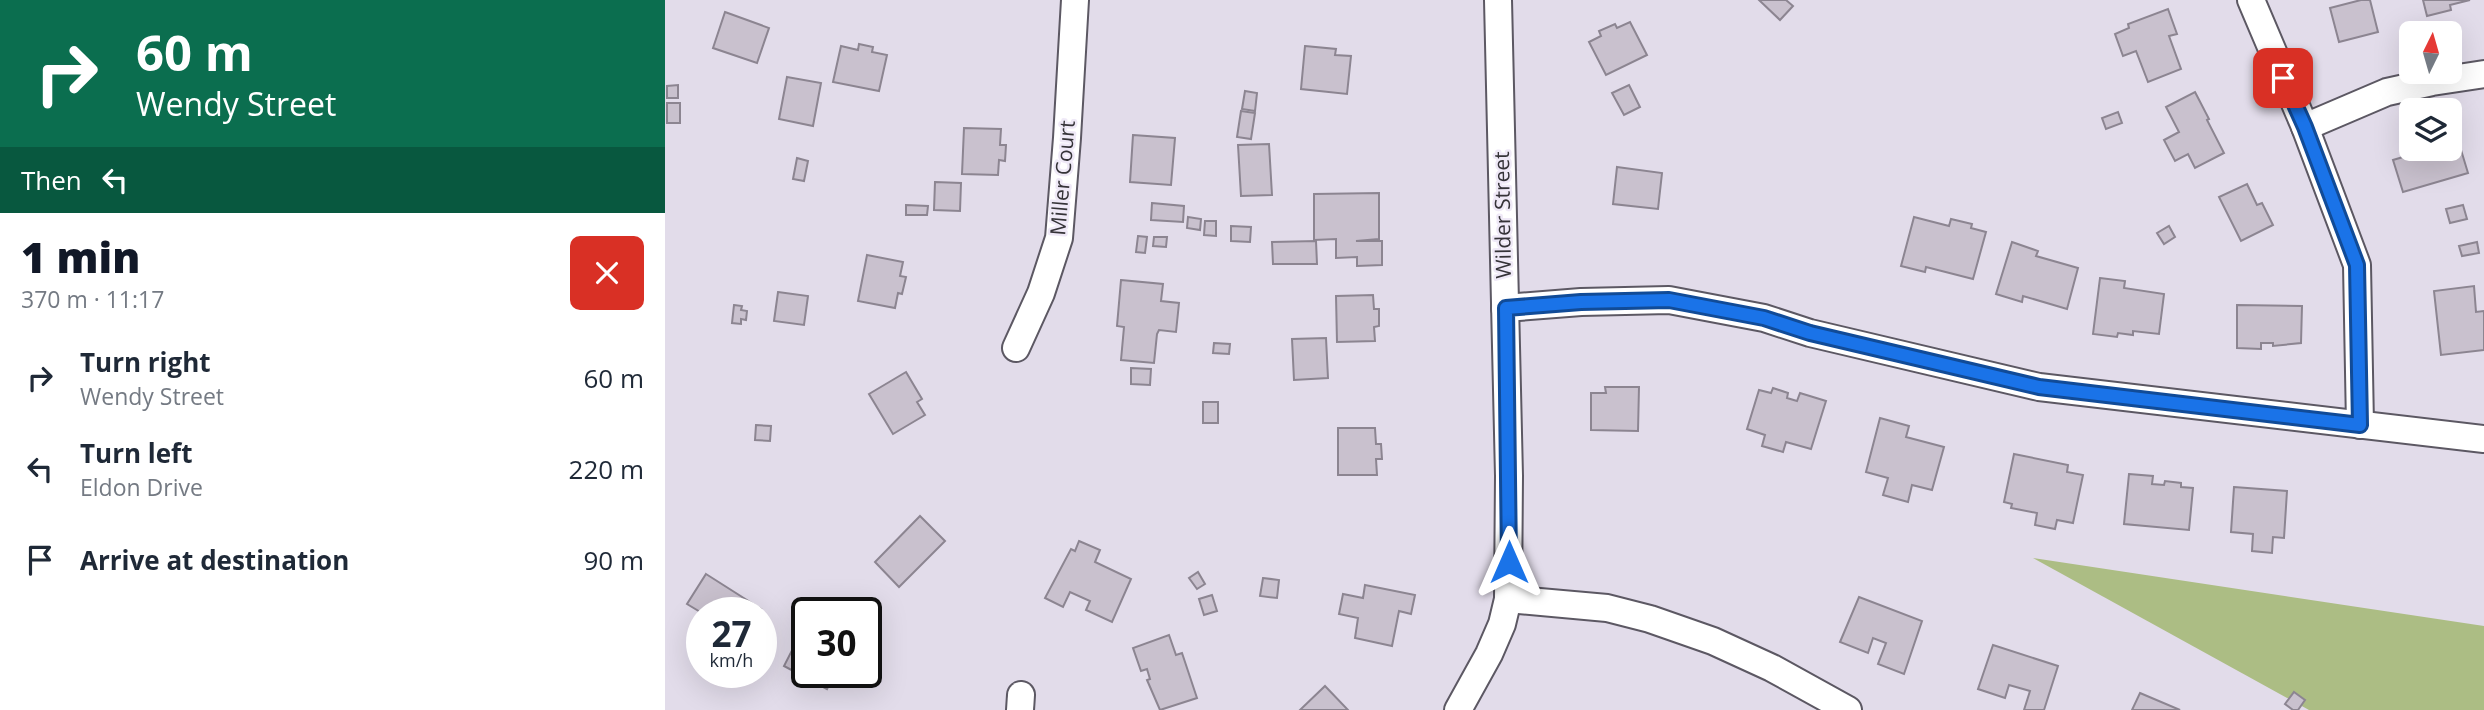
<!DOCTYPE html>
<html lang="en">
<head>
<meta charset="utf-8">
<style>
  body { margin:0; font-family:"Open Sans",sans-serif; background:#f6f6f7; color:#1f2937; height:100vh; display:flex; flex-direction:column; font-size:26px; white-space:nowrap }
  * { box-sizing:border-box; margin:0 }
  p { font-size:23px; color:#747a83 }
  .icon { flex:none; width:38px; height:38px; fill:none; stroke:currentColor; stroke-width:2; stroke-linecap:round; stroke-linejoin:round }
  .map { position:relative; flex:1; overflow:hidden }
  .details { display:flex; flex-direction:column; background:#fff; width:665px }
  .details>* { flex:none }
  .hud { background:#0b6e4f; color:#fff; overflow:hidden }
  .needle { width:46px; rotate:5deg }
  .controls { position:absolute; left:1734px; top:21px; display:grid; gap:14px }
  .controls a { display:grid; place-items:center; width:63px; height:63px; border-radius:10px; background:#fff; box-shadow:0 7px 28px #0002; font-size:35px }
  .speed { position:absolute; left:21px; top:597px; display:flex; gap:14px; font-size:35px; font-weight:700; text-align:center }
  .speed>* { display:grid; place-content:center; width:91px; height:91px; border-radius:50%; background:#fff; box-shadow:0 7px 28px #0002; line-height:1 }
  .speed small { font-size:18px; font-weight:400 }
  .speed .limit { border:4px solid #111; border-radius:10px; background:#fff; color:#111 }
  .pin { position:absolute; display:grid; place-items:center; width:60px; height:60px; color:#fff; margin:-30px; border-radius:14px; box-shadow:0 4px 10px #0006 }
  .me { position:absolute; width:77px; margin:-38px; rotate:0deg; stroke-linejoin:round; filter:drop-shadow(0 0 5px #0008) }
  .turn { display:flex; align-items:center; gap:24px; height:147px; padding:0 21px; font-size:32px }
  .turn .icon { width:91px; height:91px; stroke-width:2.5 }
  .turn b { display:block; font-size:49px; line-height:60px }
  .then { display:flex; align-items:center; height:66px; padding:0 21px; background:#0003; gap:14px; font-size:26px }
  .round { display:grid; place-items:center; flex:none; width:74px; height:74px; border-radius:10px; background:#f6f6f7 }
  .head { display:flex; align-items:center; justify-content:space-between; height:119px; padding:0 21px }
  h1 { font-size:42px; font-weight:800; line-height:52px; color:#111827 }
  ul { padding:0; list-style:none }
  li { display:flex; align-items:center; gap:21px; height:91px; padding:0 21px }
  li div { flex:1 }
  li b { display:block; font-size:26px }
  li em { font-style:normal }
  main { display:flex; flex:1; min-height:0 }
  .map>svg:first-child { display:block }
  .green { fill:#acbd84 }
  .building { fill:#c9c1ce; stroke:#8c8591; stroke-width:2 }
  .lines { fill:none; stroke-linecap:round; stroke-linejoin:round }
  .minor-casing { stroke:#5c5863; stroke-width:30 }
  .minor { stroke:#fff; stroke-width:26 }
  .route-casing { stroke:#114b97; stroke-width:18 }
  .route { stroke:#1a73e8; stroke-width:12 }
  .labels { text-anchor:middle; stroke-width:5; stroke-linejoin:round; paint-order:stroke }
  .street-label { font-size:21px; fill:#353338; stroke:#efe9f7 }
</style>
</head>
<body>
<main>
<section class="details">
<div class="hud">
<div class="turn"><svg class="icon" aria-label="right" viewBox="0 0 24 24"><path d="M7 20v-9h11M14 6l5 5-5 5"/></svg><div><b>60 m</b>Wendy Street</div></div>
<div class="then">Then<svg class="icon" aria-label="left" viewBox="0 0 24 24"><path d="M17 20v-9H6M10 6l-5 5 5 5"/></svg></div>
</div>
<div class="head"><div><h1>1 min</h1><p>370 m · 11:17</p></div><a class="round" style="background:#d93025;color:#fff"><svg class="icon" aria-label="close" viewBox="0 0 24 24"><path d="M6 6l12 12M18 6L6 18"/></svg></a></div>
<ul>
<li><svg class="icon" aria-label="right" viewBox="0 0 24 24"><path d="M7 20v-9h11M14 6l5 5-5 5"/></svg><div><b>Turn right</b><p>Wendy Street</p></div><em>60 m</em></li>
<li><svg class="icon" aria-label="left" viewBox="0 0 24 24"><path d="M17 20v-9H6M10 6l-5 5 5 5"/></svg><div><b>Turn left</b><p>Eldon Drive</p></div><em>220 m</em></li>
<li><svg class="icon" aria-label="arrive" viewBox="0 0 24 24"><path d="M6 21V4h12l-3 4 3 4H6"/></svg><div><b>Arrive at destination</b></div><em>90 m</em></li>
</ul>
</section>
<div class="map">
<svg width="1819" height="710" viewBox="0 0 1819 710">
  <rect width="100%" height="100%" fill="#e2dcea"/>
  <path class="green" d="M1368 558 1819 626V710H1644Z"/>
  <g class="building">
    <path d="M1094 0H1121L1128 6 1115 20Z"/>
    <path d="M1696 0H1705L1713 32 1674 42 1665 8Z"/>
    <path d="M1758 0H1805L1785 5 1786 10 1762 16Z"/>
    <path d="M1503 9 1512 34 1504 36 1516 69 1483 82 1471 51 1458 56 1450 34 1464 28 1463 24Z"/>
    <path d="M60 12 104 28 92 63 48 48Z"/>
    <path d="M965 22 982 55 941 75 924 42 936 36 934 31 950 24 952 28Z"/>
    <path d="M194 44 208 47 207 52 222 55 214 91 168 82 176 46 193 50Z"/>
    <path d="M640 46 671 49 670 55 686 56 682 94 636 89Z"/>
    <path d="M122 77 156 83 148 126 114 119Z"/>
    <path d="M13 85V98H2V86Z"/>
    <path d="M964 85 975 107 959 115 947 93Z"/>
    <path d="M580 91 592 93 590 111 577 109Z"/>
    <path d="M1530 92 1544 119 1542 120 1559 153 1530 168 1523 154 1510 161 1499 140 1514 132 1501 107Z"/>
    <rect x="2" y="103" width="13" height="20"/>
    <path d="M576 111 590 113 586 139 572 137Z"/>
    <path d="M1453 112 1457 123 1441 129 1437 118Z"/>
    <path d="M299 128 336 129 335 145H341L340 161 334 160 333 175 297 174Z"/>
    <path d="M468 135 510 138 506 185 465 182Z"/>
    <path d="M1793 140 1803 173 1738 192 1728 160 1765 149H1785V143Z"/>
    <path d="M604 144 607 195 576 196 573 145Z"/>
    <path d="M132 158 143 161 139 181 128 179Z"/>
    <path d="M952 167 997 173 993 209 948 204Z"/>
    <path d="M270 182 296 183 295 211 269 210Z"/>
    <path d="M1582 184 1592 205 1597 203 1608 225 1576 241 1554 197Z"/>
    <path d="M714 193V239L691 241H717V265L692 266V257L671 258V239L649 240V194Z"/>
    <path d="M487 203 519 206 518 222 486 220Z"/>
    <path d="M241 205 263 206 262 215H241Z"/>
    <path d="M1798 205 1802 219 1785 223 1781 209Z"/>
    <path d="M523 217 536 219 535 230 522 228Z"/>
    <path d="M1249 217 1284 226 1286 219 1307 224 1306 228 1321 232 1308 279 1261 267 1260 272 1236 266Z"/>
    <path d="M540 221H551V236L539 235Z"/>
    <path d="M566 226 586 227 585 242 566 241Z"/>
    <path d="M1504 226 1510 237 1499 244 1492 233Z"/>
    <path d="M473 236 482 237 480 253 471 252Z"/>
    <path d="M489 237H502L501 247 488 246Z"/>
    <path d="M651 241 652 264H608L607 242Z"/>
    <path d="M1347 242 1373 251 1371 256 1413 268 1402 309 1358 296 1357 302 1331 294Z"/>
    <path d="M1812 242 1814 253 1797 256 1794 246Z"/>
    <path d="M202 255 238 262 235 276 241 277 237 294 233 293 230 308 193 301Z"/>
    <path d="M1435 278 1460 281 1459 288 1499 294 1494 334 1468 331V335L1453 333 1452 337 1428 334Z"/>
    <path d="M456 280 498 284 496 301 514 303 511 332 494 330 492 334 489 363 456 360 459 327 452 326Z"/>
    <path d="M1809 286 1811 312 1819 311V350L1776 355 1769 291Z"/>
    <path d="M113 292 143 296 139 325 109 321Z"/>
    <path d="M708 295 709 309H714V326L709 327 710 341 672 342 671 296Z"/>
    <path d="M69 305 77 306 76 310 82 311 81 320 76 319V324L67 323Z"/>
    <path d="M1572 305 1637 306 1636 343 1608 346V343H1596V349L1572 348Z"/>
    <path d="M661 338 663 378 629 380 627 339Z"/>
    <path d="M549 343 565 344 564 354 548 353Z"/>
    <path d="M466 368 486 369 485 385 466 384Z"/>
    <path d="M241 372 257 399 252 402 260 415 228 434 204 394Z"/>
    <path d="M940 387H974L973 431 926 430V393H941Z"/>
    <path d="M1108 388 1123 393 1122 398 1132 401 1135 393 1161 401 1146 449 1121 442 1118 452 1097 446 1100 435 1082 429 1094 390 1106 393Z"/>
    <rect x="538" y="402" width="15" height="21"/>
    <path d="M1215 418 1244 426 1241 437 1279 447 1267 490 1247 485 1243 502 1218 495 1223 478 1201 472Z"/>
    <path d="M91 425 106 426 105 441 90 440Z"/>
    <path d="M673 428H710L711 444H716L717 459H711L712 475H673Z"/>
    <path d="M1349 454 1403 465 1402 472 1418 475 1408 523 1392 520 1390 529 1370 525 1372 513 1346 508 1347 504 1339 502Z"/>
    <path d="M1464 474 1488 476 1487 484 1499 485 1500 481 1516 483V487L1528 488 1524 530 1459 524Z"/>
    <path d="M1569 487 1622 491 1619 538 1608 537 1607 553 1587 551 1588 534 1566 532Z"/>
    <path d="M255 516 280 541 234 587 210 562Z"/>
    <path d="M414 541 435 550 430 562 466 579 447 622 421 610 425 601 405 592 398 607 380 598 406 549 410 551Z"/>
    <path d="M533 572 540 584 532 589 524 578Z"/>
    <path d="M41 574 96 609 94 612 37 613 22 604Z"/>
    <path d="M598 578 614 580 612 598 595 596Z"/>
    <path d="M700 585 750 595 746 614 734 611 727 646 690 638 693 618 674 614 678 594 698 598Z"/>
    <path d="M547 595 552 611 539 615 534 599Z"/>
    <path d="M1194 597 1257 621 1239 674 1213 664 1221 643 1208 638 1203 653 1175 642Z"/>
    <path d="M142 621V672H170L162 689 119 666Z"/>
    <path d="M504 635 511 655 517 653 532 698 495 710 482 680 485 679 482 669 476 671 468 648Z"/>
    <path d="M1328 645 1393 666 1379 710H1359L1365 691 1344 685 1340 698 1313 689Z"/>
    <path d="M660 686 683 710H635Z"/>
    <path d="M1629 692 1640 700 1633 710H1628L1620 704Z"/>
    <path d="M1475 693 1515 710H1467Z"/>
  </g>
  <g class="lines">
    <defs>
      <g id="minor">
        <path d="M1586 0 1640 127 1692 265 1695 425"/>
        <path d="M1640 127 1722 92 1767 82 1819 74"/>
        <path d="M840 308 916 302 1004 300 1099 318 1145 333 1374 387 1819 439"/>
        <path d="M351 348 376 293 394 238 402 138 410 0"/>
        <path d="M843 599 942 608 985 619 1048 641 1107 668 1183 710"/>
        <path d="M355 710 356 695"/>
        <path d="M793 710 824 654 837 624 843 599 844 476 833 0"/>
      </g>
    </defs>
    <use href="#minor" class="minor-casing"/>
    <use href="#minor" class="minor"/>
  </g>
  <g class="lines">
    <defs>
      <path id="route" d="M844 562 841 308 916 302 1004 300 1099 318 1145 333 1374 387 1695 425 1692 265 1640 127 1618 78"/>
    </defs>
    <use href="#route" class="route-casing"/>
    <use href="#route" class="route"/>
  </g>
  <g class="labels">
    <g class="street-label">
      <text transform="translate(398 178) rotate(-85)" y="7">Miller Court</text>
      <text transform="translate(838 215) rotate(-91)" y="7">Wilder Street</text>
    </g>
  </g>
</svg>
<div class="controls">
<a><svg class="needle" viewBox="-14 -14 28 28"><path d="M0-13l5 13h-10z" fill="#e53935"/><path d="M0 13l5-13h-10z" fill="#747a83"/></svg></a>
<a><svg class="icon" aria-label="layers" viewBox="0 0 24 24"><path d="M12 4l9 5-9 5-9-5zM3 14l9 5 9-5"/></svg></a>
</div>
<div class="speed"><div>27<small>km/h</small></div><div class="limit">30</div></div>
<div class="pin" style="left:1618px;top:78px;background:#d93025"><svg class="icon" aria-label="arrive" viewBox="0 0 24 24"><path d="M6 21V4h12l-3 4 3 4H6"/></svg></div>
<svg class="me" style="left:844px;top:562px" viewBox="-20 -20 40 40"><path d="M0-17L14 15 0 8-14 15z" fill="#1a73e8" stroke="#fff" stroke-width="4"/></svg>
</div>
</main>
</body>
</html>
